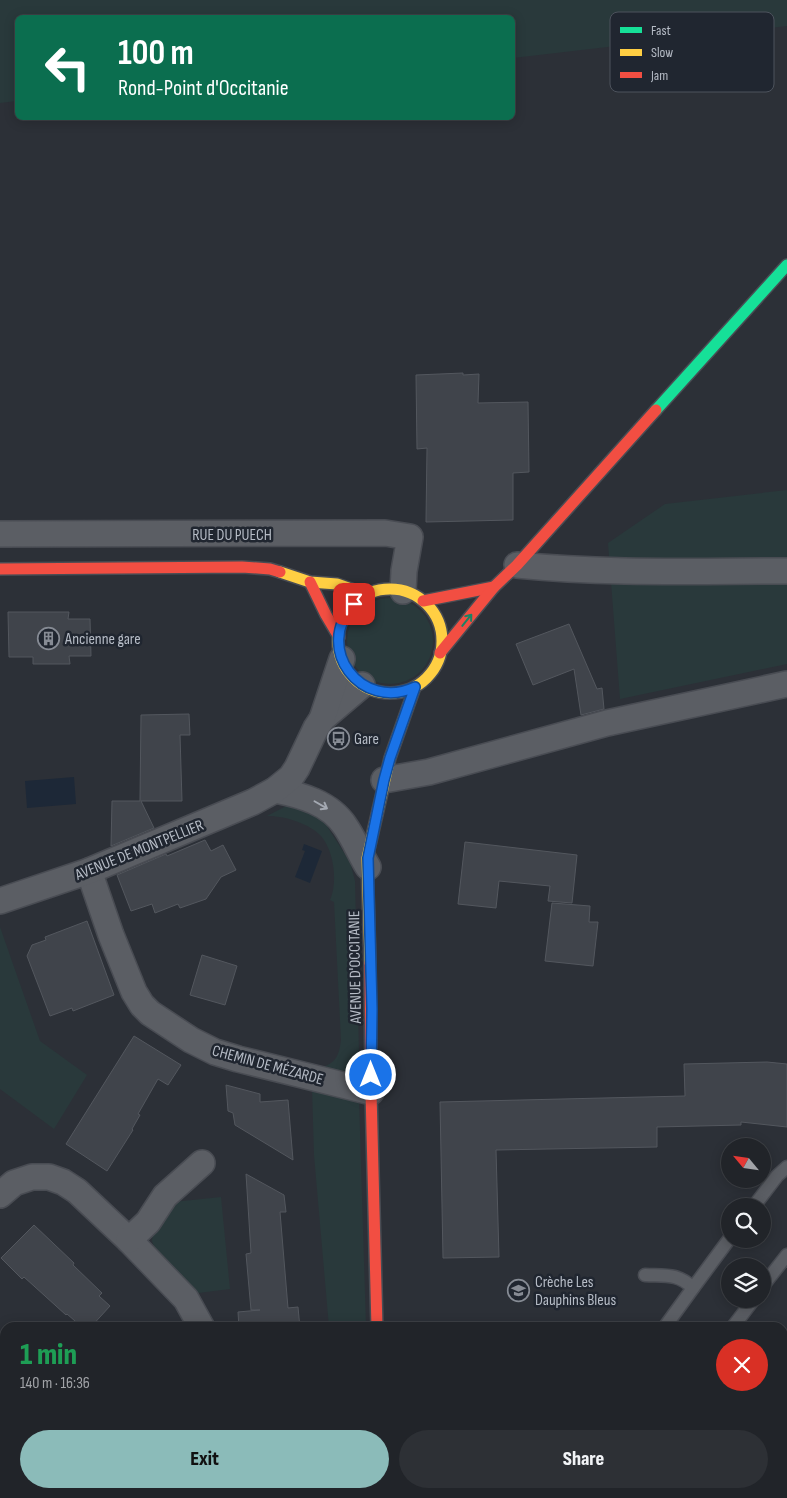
<!DOCTYPE html>
<html lang="en">
<head>
<meta charset="utf-8">
<style>
  body { margin:0; font-family:"Sofia Sans Condensed",sans-serif; background:#2d3035; color:#f1f3f6; height:100vh; display:flex; flex-direction:column; font-size:19px; white-space:nowrap }
  * { box-sizing:border-box; margin:0 }
  p { font-size:16px; color:#a2a4a8 }
  .icon { flex:none; width:28px; height:28px; fill:none; stroke:currentColor; stroke-width:2; stroke-linecap:round; stroke-linejoin:round }
  .map { position:relative; flex:1; overflow:hidden }
  .sheet { position:absolute; left:0px; top:1322px; width:788px; height:176px; display:flex; flex-direction:column; background:#212429; border-radius:15px 15px 0 0; box-shadow:0 2px 12px #0003,0 0 0 1px #3e4146 }
  .sheet>* { flex:none }
  .hud { position:absolute; left:15px; top:15px; width:500px; height:105px; border-radius:8px; box-shadow:0 2px 12px #0003,0 0 0 1px #3e4146; background:#0b6e4f; color:#fff; overflow:hidden }
  .needle { width:32px; rotate:299deg }
  .fabs { position:absolute; left:721px; top:1138px; display:grid; gap:10px }
  .fabs a { display:grid; place-items:center; width:50px; height:50px; border-radius:50%; background:#212429; box-shadow:0 2px 12px #0003,0 0 0 1px #3e4146; font-size:25px }
  .pin { position:absolute; display:grid; place-items:center; width:42px; height:42px; color:#fff; margin:-21px; border-radius:10px; box-shadow:0 2px 8px #0006 }
  .me { position:absolute; width:55px; margin:-28px; rotate:0deg; stroke-linejoin:round; filter:drop-shadow(0 0 4px #0008) }
  .turn { display:flex; align-items:center; gap:18px; height:105px; padding:0 20px; font-size:22px }
  .turn .icon { width:65px; height:65px; stroke-width:2.5 }
  .turn b { display:block; font-size:35px; line-height:42px }
  .round { display:grid; place-items:center; flex:none; width:52px; height:52px; border-radius:26px; background:#2d3035 }
  .summary { display:flex; align-items:center; justify-content:space-between; height:85px; padding:0 20px }
  h1 { font-size:30px; font-weight:800; line-height:38px; color:#1e9e55 }
  .action { display:flex; gap:10px; margin-top:auto; padding:10px 20px }
  .action a { flex:1; height:58px; border-radius:30px; background:#8bbbb9; color:#111; font-size:20px; font-weight:800; line-height:58px; text-align:center }
  .action a+a { background:#2d3035; color:#f1f3f6 }
  .map>svg:first-child { display:block }
  .green { fill:#29393b }
  .water { fill:#1d2837 }
  .building { fill:#40444b; stroke:#53575e }
  .lines { fill:none; stroke-linecap:round; stroke-linejoin:round }
  .lane-casing { stroke:#494c53; stroke-width:15 }
  .street-casing { stroke:#494c53; stroke-width:28 }
  .fast-casing { stroke:#494c53; stroke-width:14 }
  .slow-casing { stroke:#494c53; stroke-width:14 }
  .jam-casing { stroke:#494c53; stroke-width:14 }
  .lane { stroke:#5b5e64; stroke-width:12 }
  .street { stroke:#5b5e64; stroke-width:25 }
  .fast { stroke:#16e098; stroke-width:11 }
  .slow { stroke:#ffcf43; stroke-width:11 }
  .jam { stroke:#f24e42; stroke-width:11 }
  .oneway { stroke:#1b8364 }
  .oneway2 { stroke:#a4a9b2 }
  .route-casing { stroke:#114b97; stroke-width:12 }
  .route { stroke:#1a73e8; stroke-width:9 }
  .labels { text-anchor:middle; stroke-width:5; stroke-linejoin:round; paint-order:stroke }
  .street-label { font-size:16px; fill:#b6bcc6; stroke:#202630 }
  .poi-label { font-size:16px; fill:#b6bcc6; stroke:#202630; text-anchor:start }
  .key { fill:#202630; stroke:#4d535d; stroke-width:1 }
  .key-label { font-size:14px; fill:#b6bcc6 }
</style>
</head>
<body>
<div class="map">
<svg width="787" height="1498" viewBox="0 0 787 1498">
  <rect width="100%" height="100%" fill="#2c3037"/>
  <g class="green">
    <path d="M0 0H787V26L513 58 512 18H18L17 101 0 103Z"/>
    <path d="M787 490V664L620 699 608 543 665 504Z"/>
    <circle cx="390" cy="641" r="43"/>
    <path d="M292 803 323 820 350 862 355 881 359 1052C352 1078 341 1072 320 1068 336 1063 339 1056 341 1040L334 902 330 900C338 882 334 851 321 836 311 824 282 815 267 816Z"/>
    <path d="M0 927 40 1041 87 1075 54 1129 0 1089Z"/>
    <path d="M312 1087 359 1099 366 1327H329L314 1155Z"/>
    <path d="M221 1197 230 1289 198 1293C189 1282 152 1252 152 1240 153 1227 166 1213 173 1202Z"/>
  </g>
  <g class="water">
    <path d="M74 777 76 804 27 808 25 781Z"/>
    <path d="M304 844 322 851 310 883 295 877 305 851 302 850Z"/>
  </g>
  <g class="building">
    <path d="M463 373V375L479 374 478 403 528 402 529 472 513 473V520L426 522 427 448 417 449 416 375Z"/>
    <path d="M8 612H69L68 619H90L91 656H69L70 664H33V657H9Z"/>
    <path d="M569 624 597 689 602 688 604 709 581 715 574 669 533 685 516 644Z"/>
    <path d="M189 714 190 735H180L182 801H141L154 828 111 846 112 801H140L141 715Z"/>
    <path d="M205 840 211 851 223 845 236 870 221 877 206 899 180 908 178 904 155 913 152 904 131 911 117 875 166 854 167 856Z"/>
    <path d="M465 842 577 855 572 903 548 901 550 886 499 881 496 908 458 904Z"/>
    <path d="M552 903 590 906 589 922H598L593 966 545 961Z"/>
    <path d="M87 921 114 995 73 1011 72 1008 50 1016 27 956 32 945 46 940 45 937Z"/>
    <path d="M202 955 237 966 225 1005 190 995Z"/>
    <path d="M134 1036 181 1065 168 1085 158 1079 138 1114 140 1115 132 1129 133 1130 107 1171 66 1144Z"/>
    <path d="M767 1062 787 1064V1127L741 1122V1125L657 1127V1147L496 1150 499 1257 443 1258 440 1102 685 1096 684 1064Z"/>
    <path d="M226 1085 260 1094V1102L288 1100 293 1160 235 1125 233 1113 228 1111Z"/>
    <path d="M246 1174 284 1195 286 1212H280L288 1308 298 1307 300 1328H239L238 1312 260 1310H251L246 1254 251 1253Z"/>
    <path d="M34 1225 74 1263 73 1265 102 1293 99 1296 110 1306 90 1328H83L67 1314 66 1315 24 1277 22 1279 1 1258Z"/>
  </g>
  <g class="lines">
    <defs>
      <g id="lane">
        <path d="M754 1206 777 1176 787 1167"/>
        <path d="M645 1275C665 1276 678 1273 693 1288L664 1328"/>
        <path d="M762 1287 787 1255"/>
        <path d="M693 1288 730 1238"/>
        <path d="M732 1328 754 1299"/>
        <path d="M782 1484 787 1490"/>
        <path d="M447 1494 448 1498"/>
        <path d="M538 1498 542 1494"/>
        <path d="M603 1498 606 1494"/>
      </g>
      <g id="street">
        <path d="M0 534 385 533 410 537 404 571 403 591"/>
        <path d="M517 565C607 574 697 571 787 571"/>
        <path d="M322 719 362 685"/>
        <path d="M384 780 429 772 607 723 787 684"/>
        <path d="M275 790C301 795 330 803 345 826 354 839 360 854 368 867"/>
        <path d="M89 871 111 935 134 992 142 1005 150 1013 191 1040 215 1052 238 1059 371 1092"/>
        <path d="M0 901 89 871 253 802 275 790 291 777 297 768 316 728 322 719 342 659"/>
        <path d="M0 1195 14 1183 32 1177H49L63 1182 77 1191 129 1240 186 1299 202 1328"/>
        <path d="M129 1240 148 1222 165 1196 202 1163"/>
      </g>
      <path id="fast" d="M656 410 787 265"/>
      <g id="slow">
        <path d="M280 572 310 582 337 584 368 595"/>
        <circle cx="390" cy="641" r="52"/>
        <path d="M370 963 367 858 390 758 415 687"/>
      </g>
      <g id="jam">
        <path d="M0 569 242 567 270 569 280 572"/>
        <path d="M310 582 326 615 339 637"/>
        <path d="M423 601 494 587"/>
        <path d="M440 653 494 587 517 565 656 410"/>
        <path d="M370 963 371 1092 377 1328"/>
        <path d="M382 1494V1498"/>
      </g>
    </defs>
    <use href="#lane" class="lane-casing"/>
    <use href="#street" class="street-casing"/>
    <use href="#fast" class="fast-casing"/>
    <use href="#slow" class="slow-casing"/>
    <use href="#jam" class="jam-casing"/>
    <use href="#lane" class="lane"/>
    <use href="#street" class="street"/>
    <use href="#fast" class="fast"/>
    <use href="#slow" class="slow"/>
    <use href="#jam" class="jam"/>
  </g>
  <defs><path id="oneway-shaft" d="M-6 0H5M1.5-3L5.5 0L1.5 3" fill="none" stroke-width="1.6" stroke-linecap="round" stroke-linejoin="round" transform="scale(1.25)"/></defs>
  <use class="oneway" href="#oneway-shaft" transform="translate(467 620) rotate(-51)"/>
  <use class="oneway2" href="#oneway-shaft" transform="translate(321 805) rotate(30)"/>
  <g class="lines">
    <defs>
      <path id="route" d="M354 604C313 648 361 712 415 687L390 758 384 780 368 858 372 1009 371 1075"/>
    </defs>
    <use href="#route" class="route-casing"/>
    <use href="#route" class="route"/>
  </g>
  <defs>
    <symbol id="building-ring" viewBox="-11 -11 22 22"><circle r="9.5" fill="#202630" stroke="#868b94" stroke-width="1.5"/><path d="M-4-6H4V6H1V3H-1V6H-4ZM-2.5-4.3h1.7v1.8h-1.7ZM.8-4.3h1.7v1.8H.8ZM-2.5-1h1.7V.8h-1.7ZM.8-1h1.7V.8H.8Z" fill="#868b94"/></symbol>
    <symbol id="bus-ring" viewBox="-11 -11 22 22"><circle r="9.5" fill="#202630" stroke="#868b94" stroke-width="1.5"/><path d="M-5-6H5V4H4V6H2V4H-2V6H-4V4H-5ZM-3.5-4V0h7V-4ZM-3.5 1.2v1.5H-2V1.2ZM2 1.2v1.5H3.5V1.2Z" fill="#868b94"/></symbol>
    <symbol id="school-ring" viewBox="-11 -11 22 22"><circle r="9.5" fill="#202630" stroke="#868b94" stroke-width="1.5"/><path d="M0-5L7-2L0 1L-7-2ZM-4 1L0 2.5L4 1V4Q0 6-4 4Z" fill="#868b94"/></symbol>
  </defs>
  <g fill-rule="evenodd">
    <use href="#building-ring" x="36" y="626" width="25" height="25"/>
    <use href="#bus-ring" x="326" y="726" width="25" height="25"/>
    <use href="#school-ring" x="506" y="1278" width="25" height="25"/>
  </g>
  <g class="labels">
    <g class="street-label">
      <text x="232" y="540">RUE DU PUECH</text>
      <text transform="translate(139 849) rotate(-22)" y="6">AVENUE DE MONTPELLIER</text>
      <text transform="translate(354 967) rotate(-91)" y="6">AVENUE D'OCCITANIE</text>
      <text transform="translate(268 1064) rotate(15)" y="6">CHEMIN DE MÉZARDE</text>
    </g>
    <g class="poi-label">
      <text x="65" y="644">Ancienne gare</text>
      <text x="354" y="744">Gare</text>
      <text x="535" y="1287">Crèche Les<tspan x="535" dy="18">Dauphins Bleus</tspan></text>
    </g>
  </g>
  <rect x="610" y="12" width="164" height="80" rx="8" class="key"/>
  <rect x="620" y="27" width="22" height="6" fill="#16e098"/>
  <rect x="620" y="49" width="22" height="7" fill="#ffcf43"/>
  <rect x="620" y="72" width="22" height="6" fill="#f24e42"/>
  <g class="key-label">
    <text x="651" y="35">Fast</text>
    <text x="651" y="57">Slow</text>
    <text x="651" y="80">Jam</text>
  </g>
</svg>
<div class="fabs">
<a><svg class="needle" viewBox="-14 -14 28 28"><path d="M0-13l5 13h-10z" fill="#e53935"/><path d="M0 13l5-13h-10z" fill="#a2a4a8"/></svg></a>
<a><svg class="icon" aria-label="search" viewBox="0 0 24 24"><circle cx="10" cy="10" r="6"/><path d="M15 15l6 6"/></svg></a>
<a><svg class="icon" aria-label="layers" viewBox="0 0 24 24"><path d="M12 4l9 5-9 5-9-5zM3 14l9 5 9-5"/></svg></a>
</div>
<div class="pin" style="left:354px;top:604px;background:#d93025"><svg class="icon" aria-label="arrive" viewBox="0 0 24 24"><path d="M6 21V4h12l-3 4 3 4H6"/></svg></div>
<svg class="me" style="left:371px;top:1075px" viewBox="-20 -20 40 40"><circle r="17" fill="#1a73e8" stroke="#fff" stroke-width="3"/><path d="M0-11L8 9 0 5-8 9z" fill="#fff"/></svg>
<div class="hud">
<div class="turn"><svg class="icon" aria-label="left" viewBox="0 0 24 24"><path d="M17 20v-9H6M10 6l-5 5 5 5"/></svg><div><b>100 m</b>Rond-Point d'Occitanie</div></div>
</div>
<section class="sheet">
<div class="summary"><div><h1>1 min</h1><p>140 m · 16:36</p></div><a class="round" style="background:#d93025;color:#fff"><svg class="icon" aria-label="close" viewBox="0 0 24 24"><path d="M6 6l12 12M18 6L6 18"/></svg></a></div>
<div class="action"><a>Exit</a><a>Share</a></div>
</section>
</div>
</body>
</html>
